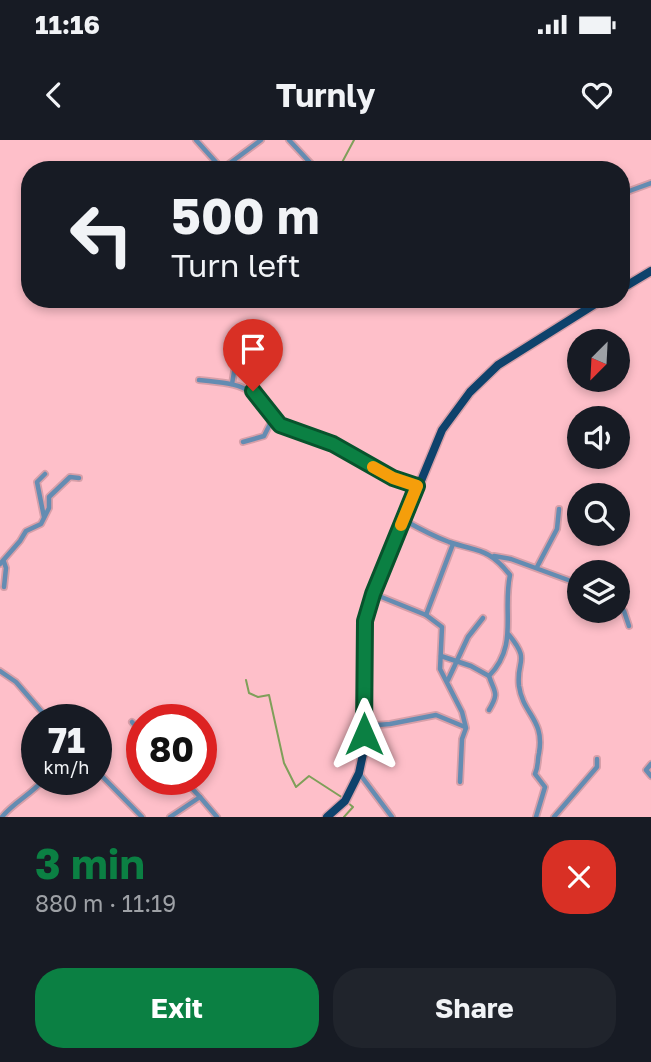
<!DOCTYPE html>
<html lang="en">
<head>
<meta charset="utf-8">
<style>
  body { margin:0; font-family:"Golos Text",sans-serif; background:#20242c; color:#f1f3f6; height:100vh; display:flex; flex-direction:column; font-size:26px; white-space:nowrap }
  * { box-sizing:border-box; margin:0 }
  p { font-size:23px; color:#9ea1a6 }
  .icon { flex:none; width:38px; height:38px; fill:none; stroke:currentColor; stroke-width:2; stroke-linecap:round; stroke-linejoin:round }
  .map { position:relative; height:677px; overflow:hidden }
  .panel { display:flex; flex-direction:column; background:#171b24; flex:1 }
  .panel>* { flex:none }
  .hud { position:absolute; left:21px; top:21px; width:609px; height:147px; border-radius:28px; box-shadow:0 4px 10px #0003; background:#171b24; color:#f1f3f6; overflow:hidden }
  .needle { width:46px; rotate:204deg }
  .tools { position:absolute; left:567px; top:189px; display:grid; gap:14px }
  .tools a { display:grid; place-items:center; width:63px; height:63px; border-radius:50%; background:#171b24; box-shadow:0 4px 10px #0003; font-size:35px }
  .speed { position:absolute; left:21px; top:564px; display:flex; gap:14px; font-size:35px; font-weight:700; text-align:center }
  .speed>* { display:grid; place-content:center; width:91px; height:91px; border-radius:50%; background:#171b24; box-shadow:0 4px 10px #0003; line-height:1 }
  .speed small { font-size:18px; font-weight:400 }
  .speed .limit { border:10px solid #d22; background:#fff; color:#111 }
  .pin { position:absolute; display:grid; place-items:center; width:60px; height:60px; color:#fff; margin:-72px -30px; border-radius:50% 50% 50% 0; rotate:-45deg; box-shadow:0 0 7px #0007 }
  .pin .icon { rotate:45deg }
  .me { position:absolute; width:77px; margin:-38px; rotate:0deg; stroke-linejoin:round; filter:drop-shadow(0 0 5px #0008) }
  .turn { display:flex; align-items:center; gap:24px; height:147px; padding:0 35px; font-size:32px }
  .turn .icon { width:91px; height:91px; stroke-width:2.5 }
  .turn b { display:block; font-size:49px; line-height:60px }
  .round { display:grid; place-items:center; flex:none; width:74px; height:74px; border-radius:28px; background:#20242c }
  .headline { display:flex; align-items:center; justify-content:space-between; height:119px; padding:0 35px }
  h1 { font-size:42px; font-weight:700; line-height:52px; color:#0b8043 }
  .cta { display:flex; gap:14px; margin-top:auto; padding:14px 35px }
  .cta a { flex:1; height:80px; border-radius:28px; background:#0b8043; color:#fff; font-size:28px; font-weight:700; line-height:80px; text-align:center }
  .cta a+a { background:#20242c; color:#f1f3f6 }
  .status { display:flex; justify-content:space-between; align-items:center; height:49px; padding:0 35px; background:#171b24; direction:ltr }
  .status svg { height:19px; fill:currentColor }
  header { display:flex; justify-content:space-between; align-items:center; height:91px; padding:0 35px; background:#171b24; font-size:32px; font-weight:700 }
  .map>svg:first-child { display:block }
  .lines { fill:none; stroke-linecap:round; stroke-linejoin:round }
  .stream { stroke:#7f9f59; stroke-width:2 }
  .minor-casing { stroke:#d79fa8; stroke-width:8 }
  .trunk-casing { stroke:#d79fa8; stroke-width:11 }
  .minor { stroke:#648cb2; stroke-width:4.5 }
  .trunk { stroke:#0e426c; stroke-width:8 }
  .route-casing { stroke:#07532c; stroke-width:18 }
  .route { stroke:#0b8043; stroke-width:12 }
  .slow { stroke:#f59e0b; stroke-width:12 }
</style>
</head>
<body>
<div class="status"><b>11:16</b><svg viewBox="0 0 49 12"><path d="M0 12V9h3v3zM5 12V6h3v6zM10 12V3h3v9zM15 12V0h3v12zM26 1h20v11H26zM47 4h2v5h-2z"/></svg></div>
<header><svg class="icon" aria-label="back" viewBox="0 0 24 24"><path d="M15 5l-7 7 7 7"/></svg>Turnly<svg class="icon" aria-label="heart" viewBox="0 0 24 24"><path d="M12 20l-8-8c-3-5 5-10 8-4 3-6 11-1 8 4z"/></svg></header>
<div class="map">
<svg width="651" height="677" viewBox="0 0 651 677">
  <rect width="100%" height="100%" fill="#febfc9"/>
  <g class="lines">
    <g class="stream">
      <path d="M338 30 354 0"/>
      <path d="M246 540 249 553 258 557 269 555 284 623 296 647 309 636 343 658"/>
      <path d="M344 677 353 667 347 662"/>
    </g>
    <defs>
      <g id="minor">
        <path d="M196 0 223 30"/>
        <path d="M289 0 317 30"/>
        <path d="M222 29 261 0"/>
        <path d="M621 54 651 43"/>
        <path d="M229 212 235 226 232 244"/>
        <path d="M199 240C248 245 248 245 279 284"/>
        <path d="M243 302 264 296 270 284 285 285 307 296 333 304 393 338 417 346"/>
        <path d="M44 377 37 342 45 334"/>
        <path d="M404 380C418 388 433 396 449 402 478 412 488 407 510 435 502 473 519 505 489 536 494 552 500 552 489 570"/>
        <path d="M494 416 511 419 579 444"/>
        <path d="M0 424 20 401 26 391 41 384 49 368V357L70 337 79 338"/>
        <path d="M537 427 557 389 559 369"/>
        <path d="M4 447 6 428 4 422"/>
        <path d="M374 454 426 475 442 487 440 529 462 572 466 588 462 599 460 642"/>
        <path d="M618 466 624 471 629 486"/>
        <path d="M426 475 453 404"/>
        <path d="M509 495C531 522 516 519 519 546 523 575 545 579 539 613 537 621 539 625 535 634L545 647 536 677"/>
        <path d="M441 516 471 526 489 536"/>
        <path d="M0 531 16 542 48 579"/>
        <path d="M448 540 468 497 483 478"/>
        <path d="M132 582 142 593"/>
        <path d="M364 586 390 584 436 575 465 587"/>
        <path d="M651 624 646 630 651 636"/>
        <path d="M96 630 142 677"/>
        <path d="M359 633 392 677"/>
        <path d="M183 639 200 657"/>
        <path d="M2 677C14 662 32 654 44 639"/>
        <path d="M170 677 200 657 217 677"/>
        <path d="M554 677 597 627V619"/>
      </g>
      <g id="trunk">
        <path d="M621 149 651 131"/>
        <path d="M327 677 345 661 359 633 363 614 364 510 369 467 442 290 470 252 498 225 603 159"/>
      </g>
    </defs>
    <use href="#minor" class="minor-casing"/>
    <use href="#trunk" class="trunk-casing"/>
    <use href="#minor" class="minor"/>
    <use href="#trunk" class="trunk"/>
  </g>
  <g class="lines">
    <defs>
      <path id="route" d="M253 251 280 285 333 304 393 338 417 346 373 454 365 481 364 594"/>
    </defs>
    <use href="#route" class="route-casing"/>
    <use href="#route" class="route"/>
    <path class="slow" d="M373 327 393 338 417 346 401 385"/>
  </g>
</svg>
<div class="tools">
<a><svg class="needle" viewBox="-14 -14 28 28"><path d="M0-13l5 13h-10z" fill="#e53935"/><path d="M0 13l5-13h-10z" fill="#9ea1a6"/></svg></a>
<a><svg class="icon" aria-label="sound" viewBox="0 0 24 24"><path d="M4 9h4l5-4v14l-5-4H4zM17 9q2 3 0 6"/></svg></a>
<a><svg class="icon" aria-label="search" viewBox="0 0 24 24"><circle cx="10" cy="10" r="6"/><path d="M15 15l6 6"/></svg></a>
<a><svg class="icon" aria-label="layers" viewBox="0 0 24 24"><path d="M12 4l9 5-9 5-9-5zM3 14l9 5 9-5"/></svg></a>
</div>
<div class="speed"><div>71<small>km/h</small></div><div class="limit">80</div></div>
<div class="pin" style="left:253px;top:251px;background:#d93025"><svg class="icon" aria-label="arrive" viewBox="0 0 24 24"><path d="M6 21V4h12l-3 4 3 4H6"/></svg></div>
<svg class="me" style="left:364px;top:594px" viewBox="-20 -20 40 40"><path d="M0-17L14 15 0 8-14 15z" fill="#0b8043" stroke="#fff" stroke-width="4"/></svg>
<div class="hud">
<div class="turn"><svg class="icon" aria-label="left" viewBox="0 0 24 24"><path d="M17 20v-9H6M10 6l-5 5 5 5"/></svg><div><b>500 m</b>Turn left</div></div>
</div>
</div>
<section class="panel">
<div class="headline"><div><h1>3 min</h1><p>880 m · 11:19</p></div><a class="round" style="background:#d93025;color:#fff"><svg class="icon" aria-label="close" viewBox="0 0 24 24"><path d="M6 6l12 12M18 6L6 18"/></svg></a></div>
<div class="cta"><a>Exit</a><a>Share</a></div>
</section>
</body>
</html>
